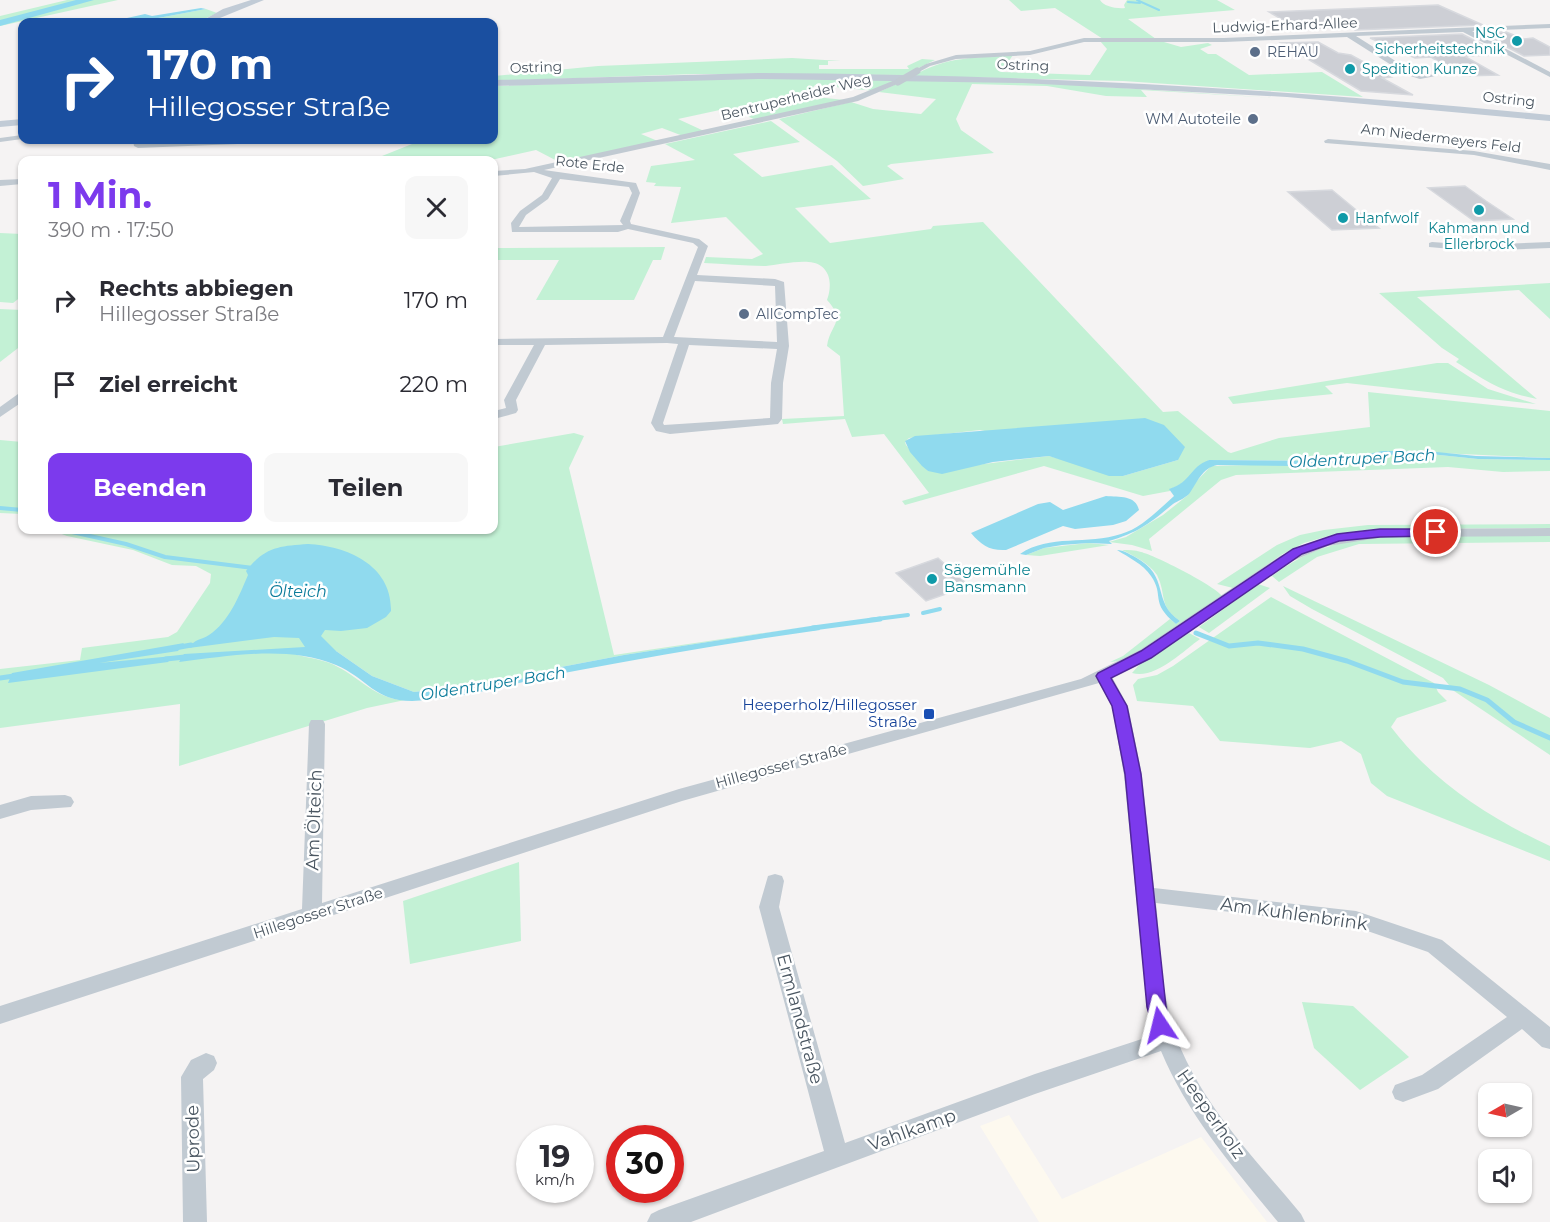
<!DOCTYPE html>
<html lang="de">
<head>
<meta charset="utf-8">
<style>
  body { margin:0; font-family:Montserrat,sans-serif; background:#f7f7f7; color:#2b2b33; height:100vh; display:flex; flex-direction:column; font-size:22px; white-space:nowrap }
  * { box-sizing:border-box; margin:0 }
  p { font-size:20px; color:#7c7c81 }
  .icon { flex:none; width:33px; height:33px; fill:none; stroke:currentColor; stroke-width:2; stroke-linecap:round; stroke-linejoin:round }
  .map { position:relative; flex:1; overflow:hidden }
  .side { position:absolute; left:18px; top:156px; width:480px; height:378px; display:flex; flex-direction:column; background:#fff; border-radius:12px; box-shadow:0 2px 4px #0004 }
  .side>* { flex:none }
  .guide { position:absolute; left:18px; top:18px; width:480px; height:126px; border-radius:12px; box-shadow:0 2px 4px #0004; background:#1a4fa0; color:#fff; overflow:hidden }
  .needle { width:39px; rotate:261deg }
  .tools { position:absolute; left:1478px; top:1083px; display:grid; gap:12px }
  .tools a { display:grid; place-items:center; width:54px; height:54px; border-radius:12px; background:#fff; box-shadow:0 2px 4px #0004; font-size:30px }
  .speed { position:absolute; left:516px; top:1125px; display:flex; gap:12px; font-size:30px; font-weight:700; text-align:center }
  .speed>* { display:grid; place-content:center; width:78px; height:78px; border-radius:50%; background:#fff; box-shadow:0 2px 4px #0004; line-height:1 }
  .speed small { font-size:15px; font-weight:400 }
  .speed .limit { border:9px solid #d22; background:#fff; color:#111 }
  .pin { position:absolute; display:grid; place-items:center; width:51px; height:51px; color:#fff; margin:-26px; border:3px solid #fff; border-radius:50%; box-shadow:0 2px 6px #0007 }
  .me { position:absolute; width:66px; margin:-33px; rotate:350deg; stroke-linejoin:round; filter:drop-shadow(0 0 4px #0008) }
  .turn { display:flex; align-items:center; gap:21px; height:126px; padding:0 30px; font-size:27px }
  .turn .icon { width:78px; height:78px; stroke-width:2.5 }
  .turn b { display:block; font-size:42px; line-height:51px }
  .round { display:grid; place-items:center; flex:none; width:63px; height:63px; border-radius:12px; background:#f7f7f7 }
  .head { display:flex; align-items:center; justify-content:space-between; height:102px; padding:0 30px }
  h1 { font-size:36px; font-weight:700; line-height:45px; color:#7c3aed }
  .cta { display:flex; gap:12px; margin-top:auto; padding:12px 30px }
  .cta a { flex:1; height:69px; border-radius:12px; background:#7c3aed; color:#fff; font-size:24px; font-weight:700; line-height:69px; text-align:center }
  .cta a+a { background:#f7f7f7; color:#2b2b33 }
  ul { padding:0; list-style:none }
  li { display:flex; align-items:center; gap:18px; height:84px; padding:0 30px }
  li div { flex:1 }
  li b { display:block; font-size:22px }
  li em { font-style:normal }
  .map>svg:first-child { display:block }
  .commercial { fill:#fdf9ef }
  .green { fill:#c3f1d5; fill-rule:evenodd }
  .water { fill:#90daee }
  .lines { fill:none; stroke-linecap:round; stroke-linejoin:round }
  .stream-far2 { stroke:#90daee; stroke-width:2 }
  .stream-far1 { stroke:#90daee; stroke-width:4 }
  .stream { stroke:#90daee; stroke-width:5 }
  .river { fill:#90daee; fill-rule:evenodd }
  .building { fill:#cdcfd5; stroke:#d7d9de; stroke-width:1.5 }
  .street { fill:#c1cad2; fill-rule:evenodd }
  .secondary { fill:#c1cbd6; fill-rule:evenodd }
  .street-bridge { stroke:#c1cad2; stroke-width:7 }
  .route { fill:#7c3aed; stroke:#51269a; stroke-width:1.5 }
  .culture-dot { fill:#0f9aa8; stroke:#fff; stroke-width:2 }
  .service-dot { fill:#5c6f8a; stroke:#fff; stroke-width:2 }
  .transit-dot { fill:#1a4fb4; stroke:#fff; stroke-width:2 }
  .labels { text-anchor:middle; stroke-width:5; stroke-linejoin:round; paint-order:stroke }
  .far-street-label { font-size:14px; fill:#4a5661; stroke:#fff }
  .far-culture-label { font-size:14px; fill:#0d838f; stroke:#fff; text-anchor:start }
  .far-service-label { font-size:14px; fill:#4e5e75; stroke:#fff; text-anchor:start }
  .culture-label { font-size:15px; fill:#0d838f; stroke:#fff; text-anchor:start }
  .transit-label { font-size:15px; fill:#164399; stroke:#fff; text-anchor:end }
  .street-label { font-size:15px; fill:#4a5661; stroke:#fff }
  .water-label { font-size:16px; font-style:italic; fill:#0c7c9b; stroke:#fff }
  .near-street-label { font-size:18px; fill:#4a5661; stroke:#fff }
</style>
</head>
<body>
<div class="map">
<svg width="1550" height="1222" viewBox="0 0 1550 1222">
  <rect width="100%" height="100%" fill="#f5f3f3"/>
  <path class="commercial" d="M1009 1115 1062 1199 1201 1137 1267 1222H1039L980 1126Z"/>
  <g class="green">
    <path d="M67 0H118L0 26V16Z"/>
    <path d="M1009 0H1100C1103 6 1116 9 1125 8L1124 5 1127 0H1217L1235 10 1128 19 1156 39H1103L1055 8 1021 11Z"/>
    <path d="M206 9 217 13 198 22H137Z"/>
    <path d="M1100 41 1164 42 1181 47 1208 43 1212 45 1200 49 1208 54H1216L1249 75 1322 72 1363 97 1123 81 913 76C946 56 976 58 1013 55L1001 72 1090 75 1107 49Z"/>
    <path d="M792 58 841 61H828V65H819V69H909L907 66 922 59 935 60 904 75 694 74 494 81V76L598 66Z"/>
    <path d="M727 78 899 79 876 91 815 85 806 96 845 100 756 120 729 108 678 119 704 131 683 136 662 128 641 134 660 142 561 163 536 150 491 160H372L422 140H494V86Z"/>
    <path d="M907 79 1046 83 1277 98 1141 90 1147 97 1106 96 1047 86 972 84 956 119 961 130 994 153 891 164 887 166 904 179 863 186 837 161 779 119 851 102 873 109 921 114 936 99 879 92Z"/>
    <path d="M771 121 800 142 733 154 762 177 832 165 871 199 795 208 830 243 931 229 933 226 983 222 1163 412 1178 411 1228 452 1231 453 1279 438 1370 427 1368 392 1550 411V458L1396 451 1338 461 1209 460C1194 470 1187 484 1170 489V491L1143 496 1044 466 905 505 902 501 929 493 884 434 852 437 845 419 783 424 782 419 844 416 840 356 827 346C830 324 847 322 827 300 831 289 832 274 821 266 810 257 779 265 766 266 745 266 724 264 704 263L706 257 752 259 763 254 726 217 671 223 681 187 654 186 656 183 646 182 651 166 695 160 665 144ZM980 430 985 431 1178 460 1123 476 1049 456 928 471 906 445 905 442 909 438Z"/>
    <path d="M0 233 22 234V296L13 303 0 302Z"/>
    <path d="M665 247 661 260H653L634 300H536L559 260H494V248Z"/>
    <path d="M1550 283V319L1519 290 1417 297 1537 399C1501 392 1486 381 1456 362L1459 359 1442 348 1379 293Z"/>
    <path d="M0 309 22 310V345L0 362Z"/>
    <path d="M1437 363H1448L1488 389 1536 404 1347 383 1325 386 1333 394 1233 404 1228 397Z"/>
    <path d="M574 433 584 436 569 468 614 655 817 625 624 655 561 667 521 679 414 692 372 676 336 651 297 655C310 658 326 660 338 667 361 679 378 700 405 700L367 708 179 766 180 704 0 728V669L80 660 82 648 168 637 177 632 210 583 211 574 196 566 172 565 133 550 67 536 51 530H494V447Z"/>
    <path d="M0 440 22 442V514L0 513Z"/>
    <path d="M1430 454 1478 459 1550 460V471L1503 472 1448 467 1236 475 1221 480 1149 539 1152 551 1132 545 1109 542 1126 537 1163 515 1188 495 1192 486 1211 466 1340 463 1385 455Z"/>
    <path d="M1550 524V528L1374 529 1332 535 1304 543 1281 555 1233 588 1217 584 1277 545 1300 535 1324 530 1368 525Z"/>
    <path d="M1396 536H1550V542L1359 544 1317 557 1279 582 1272 576C1312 546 1347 539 1396 536Z"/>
    <path d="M1088 543 1109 545 1040 556 1026 555 1044 548Z"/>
    <path d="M1122 550C1128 550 1135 550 1141 552 1154 555 1216 586 1223 597 1199 613 1136 662 1110 662L1123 656 1170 619 1176 624 1180 621C1158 606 1167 595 1157 575 1149 563 1134 556 1122 550Z"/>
    <path d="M1258 584 1270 588 1209 633 1199 627Z"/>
    <path d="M1283 586 1489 685 1550 718V755L1454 691 1443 678 1312 609 1290 596Z"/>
    <path d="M1271 597 1434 683 1438 692 1447 701 1397 718 1391 727C1432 781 1489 818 1550 846V861L1387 796 1371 783 1361 754 1341 741 1310 748 1220 741 1193 706 1137 701 1133 685 1138 679 1157 675 1173 666Z"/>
    <path d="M1189 633 1200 639C1183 651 1155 680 1132 673L1140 664Z"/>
    <path d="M519 862 521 941 410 964 403 901Z"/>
    <path d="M1302 1002 1353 1006 1409 1057 1360 1090 1314 1048Z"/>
  </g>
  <g class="water">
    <path d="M201 8 206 9 137 22H109L145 14 152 16Z"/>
    <path d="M1145 418 1164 425 1185 447 1178 460 1123 476H1109L1049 456 993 462 942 474 928 471 922 466 910 452 905 441 915 436Z"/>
    <path d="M1382 451H1427L1476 456 1550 458V460L1478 459 1430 454 1385 455 1359 461 1292 466 1217 465C1202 468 1197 483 1189 494 1185 498 1178 501 1173 504 1149 524 1139 532 1109 541L1112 544 1088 543 1062 545 1044 548 1026 555 1020 554C1049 534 1088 545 1121 534 1142 528 1158 510 1174 496L1169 489C1192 482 1189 467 1209 460L1338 461Z"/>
    <path d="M1106 496C1119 497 1136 495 1139 510L1126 521 1113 525 1075 529 1063 526 1006 550C990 551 981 545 971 533L1038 504 1050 502 1063 510Z"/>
    <path d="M308 544C347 546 392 565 391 611L386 617 367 628 341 631 325 630 321 636 336 651 372 676 414 692 521 679 561 667 624 655 817 625 820 630C734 642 649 657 564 673 516 682 462 700 412 701 374 701 367 678 336 665 287 645 230 656 179 662L184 654 305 647 299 638 274 637 189 648C194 639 201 640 209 635 229 622 239 596 248 575L246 571C265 547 279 546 308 544Z"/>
    <path d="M1117 550C1124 550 1129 554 1135 557 1171 576 1151 602 1180 621L1176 624C1149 602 1165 596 1151 576 1143 564 1128 557 1117 550Z"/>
    <path d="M184 643 178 651 99 663 173 656 168 662 8 683 12 673Z"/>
  </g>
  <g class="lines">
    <g class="stream-far2">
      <path d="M1137 0 1159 10"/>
      <path d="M1128 2 1140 3"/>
    </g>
    <g class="stream-far1">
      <path d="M0 508 22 510"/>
      <path d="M63 530 126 544 165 557 253 568"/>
      <path d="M923 613 940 609"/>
      <path d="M869 620 908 615"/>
    </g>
    <g class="stream">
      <path d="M813 628 880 619"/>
      <path d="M1196 633 1229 646 1258 643 1303 649 1347 661 1403 682 1460 689 1487 700 1514 722 1550 738"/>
      <path d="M175 648 191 645"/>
      <path d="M166 659 185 657"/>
      <path d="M0 678 14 676"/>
    </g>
    <path class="river" d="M76 0H94L0 26V20Z"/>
  </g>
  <g class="building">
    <path d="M1438 5 1483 25 1355 30 1349 27 1299 29 1269 12Z"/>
    <path d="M1506 32 1524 39 1533 38 1550 47V55L1524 56 1480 33Z"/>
    <path d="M1462 34 1503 55 1464 56 1498 75 1462 76 1431 57 1415 58 1370 38Z"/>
    <path d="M1318 42 1338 53 1351 55 1391 77 1382 78 1413 95 1361 91 1281 43Z"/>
    <path d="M1465 186 1486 201 1513 219 1474 221 1428 188Z"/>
    <path d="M1332 190 1355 209 1379 228 1332 230 1288 192Z"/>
    <path d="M938 558 969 586 926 601 896 573Z"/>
  </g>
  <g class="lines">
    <g class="street">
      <path d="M1550 24V28L1472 31 1550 72V77L1463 32 1356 36 1405 67 1436 76 1420 79 1407 75 1347 37 1224 42H1084L1030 55 956 59 930 66 919 72 913 71 926 64 956 55 1030 51 1084 38H1224Z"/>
      <path d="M895 80 902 82 858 101 544 170 636 183 640 193 630 221 631 224 699 239 708 246 697 275 775 279 784 282 789 346 783 383 782 419 778 424 670 434 656 431 651 423 678 344 667 343 545 345 516 400 518 410 516 413 494 419V411L506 408 504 400 534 345H494V339L663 337 698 247 693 243 628 229 618 232H512L511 223 520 211 542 195 552 178 534 172 494 176V171L525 169 853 97ZM560 179 629 187 632 193 620 221 623 225 519 227 526 215 548 199ZM695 281 775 286 777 342 674 337ZM689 345 777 349 771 383 770 418 664 425 663 423Z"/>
      <path d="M22 135V139L0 142V138Z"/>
      <path d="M1328 139 1474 151 1550 164V170L1474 155 1325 143 1324 141Z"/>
      <path d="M133 140H141L142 143 294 140 290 142 138 148 134 146Z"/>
      <path d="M22 179V184L0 186V180Z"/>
      <path d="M1432 242 1474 245 1550 242V248L1474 251 1429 247V243Z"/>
      <path d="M18 394H22V402L0 417V407Z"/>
      <path d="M1550 528V536L1385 537 1328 546 1290 562 1152 658 1112 677 1128 706 1142 775 1154 888 1356 911 1442 940 1550 1027V1049L1542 1047 1522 1029 1438 1089 1403 1102 1395 1099 1392 1092 1395 1085 1422 1075 1507 1017 1428 952 1356 927 1156 903C1160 937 1160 974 1168 1008 1185 1089 1250 1152 1301 1214L1305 1222H1278C1234 1168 1188 1116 1161 1051L1035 1094 691 1222H647L651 1214 659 1210 824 1151 759 907 768 876 775 874 782 876 784 881 779 907 845 1143 1035 1074 1154 1035 1147 1007 1124 775 1112 706 1099 683 682 801 0 1024V1006L302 909 309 724 311 720H323L325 724 322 903 679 789 1081 679 1140 650 1280 556 1319 540 1344 534 1385 529Z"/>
      <path d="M65 795 71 797 74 802 71 807 31 810 0 819V805L31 796Z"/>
      <path d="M206 1053 214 1056 217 1063 214 1070 203 1079 207 1222H183L181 1077 191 1060Z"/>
    </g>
    <g class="secondary">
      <path d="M251 0H264L210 22H200L223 9Z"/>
      <path d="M758 73C1024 74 1286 89 1550 115V121L1287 97 1023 83 758 79 494 86V80Z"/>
      <path d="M22 119V125L0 127V121Z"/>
    </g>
    <path class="street-bridge" d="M898 82 917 71"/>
  </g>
  <path class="route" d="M1380 529H1436L1442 532 1436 536 1380 537 1339 541 1302 554 1151 658 1111 678 1127 706 1141 774 1166 1007 1170 1025 1167 1031 1160 1033 1154 1031 1147 1007 1125 774 1112 706 1096 676 1098 673 1141 651 1293 549 1337 534Z"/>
  <g class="culture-dot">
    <circle cx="1517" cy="41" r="6"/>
    <circle cx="1350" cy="69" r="6"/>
    <circle cx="1479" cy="210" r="6"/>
    <circle cx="1343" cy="218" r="6"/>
    <circle cx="932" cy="579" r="6"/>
  </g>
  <g class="service-dot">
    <circle cx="1255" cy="52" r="6"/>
    <circle cx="1253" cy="119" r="6"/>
    <circle cx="744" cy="314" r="6"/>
  </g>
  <rect class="transit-dot" x="923" y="708" width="12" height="12" rx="3"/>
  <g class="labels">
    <g class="far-street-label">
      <text transform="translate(1285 25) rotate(-2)" y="5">Ludwig-Erhard-Allee</text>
      <text transform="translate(1023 65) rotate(2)" y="5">Ostring</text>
      <text transform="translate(536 67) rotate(-2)" y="5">Ostring</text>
      <text transform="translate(796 97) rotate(-14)" y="5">Bentruperheider Weg</text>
      <text transform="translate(1509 99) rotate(6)" y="5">Ostring</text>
      <text transform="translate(1441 138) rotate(7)" y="5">Am Niedermeyers Feld</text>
      <text transform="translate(590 164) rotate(6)" y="5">Rote Erde</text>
    </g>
    <g class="far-culture-label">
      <text x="1505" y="38" text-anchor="end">NSC<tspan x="1505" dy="16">Sicherheitstechnik</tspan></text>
      <text x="1362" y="74">Spedition Kunze</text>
      <text x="1355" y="223">Hanfwolf</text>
      <text x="1479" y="233" text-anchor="middle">Kahmann und<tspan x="1479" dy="16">Ellerbrock</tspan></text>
    </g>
    <g class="far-service-label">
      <text x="1267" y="57">REHAU</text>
      <text x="1241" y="124" text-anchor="end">WM Autoteile</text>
      <text x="756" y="319">AllCompTec</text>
    </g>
    <g class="culture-label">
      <text x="944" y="575">Sägemühle<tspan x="944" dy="17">Bansmann</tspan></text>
    </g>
    <g class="transit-label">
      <text x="917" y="710">Heeperholz/Hillegosser<tspan x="917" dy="17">Straße</tspan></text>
    </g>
    <g class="street-label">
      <text transform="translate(781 766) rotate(-15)" y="5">Hillegosser Straße</text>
      <text transform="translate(318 913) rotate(-18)" y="5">Hillegosser Straße</text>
    </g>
    <g class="water-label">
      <text transform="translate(1362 458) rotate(-3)" y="6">Oldentruper Bach</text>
      <text x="298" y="597">Ölteich</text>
      <text transform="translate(493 683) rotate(-9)" y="6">Oldentruper Bach</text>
    </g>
    <g class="near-street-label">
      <text transform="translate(314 820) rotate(-88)" y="6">Am Ölteich</text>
      <text transform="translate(1294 914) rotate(8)" y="6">Am Kuhlenbrink</text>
      <text transform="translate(800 1019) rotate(75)" y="6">Ermlandstraße</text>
      <text transform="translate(1211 1114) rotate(55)" y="6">Heeperholz</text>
      <text transform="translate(912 1130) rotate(-20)" y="6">Vahlkamp</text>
      <text transform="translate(193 1139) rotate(-91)" y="6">Uprode</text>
    </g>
  </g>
</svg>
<div class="tools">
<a><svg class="needle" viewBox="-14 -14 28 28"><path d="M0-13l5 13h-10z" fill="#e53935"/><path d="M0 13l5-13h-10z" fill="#7c7c81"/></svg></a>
<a><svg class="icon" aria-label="sound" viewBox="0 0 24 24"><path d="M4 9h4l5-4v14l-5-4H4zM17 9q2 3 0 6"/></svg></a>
</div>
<div class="speed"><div>19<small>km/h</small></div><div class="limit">30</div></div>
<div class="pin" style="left:1436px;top:532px;background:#d93025"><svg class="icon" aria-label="arrive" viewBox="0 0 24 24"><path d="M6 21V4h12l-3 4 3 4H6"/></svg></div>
<svg class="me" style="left:1160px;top:1025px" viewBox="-20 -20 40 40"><path d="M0-17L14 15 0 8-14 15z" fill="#7c3aed" stroke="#fff" stroke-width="4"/></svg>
<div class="guide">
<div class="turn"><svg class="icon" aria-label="right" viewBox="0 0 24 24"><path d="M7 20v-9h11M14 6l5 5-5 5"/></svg><div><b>170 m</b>Hillegosser Straße</div></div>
</div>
<section class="side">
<div class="head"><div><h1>1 Min.</h1><p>390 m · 17:50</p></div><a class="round"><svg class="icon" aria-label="close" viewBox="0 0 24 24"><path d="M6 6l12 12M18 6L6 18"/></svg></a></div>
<ul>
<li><svg class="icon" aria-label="right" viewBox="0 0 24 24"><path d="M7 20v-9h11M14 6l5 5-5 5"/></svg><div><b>Rechts abbiegen</b><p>Hillegosser Straße</p></div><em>170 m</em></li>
<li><svg class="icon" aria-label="arrive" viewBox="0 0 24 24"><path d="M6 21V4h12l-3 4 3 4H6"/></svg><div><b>Ziel erreicht</b></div><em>220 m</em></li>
</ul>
<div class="cta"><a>Beenden</a><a>Teilen</a></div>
</section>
</div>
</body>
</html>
